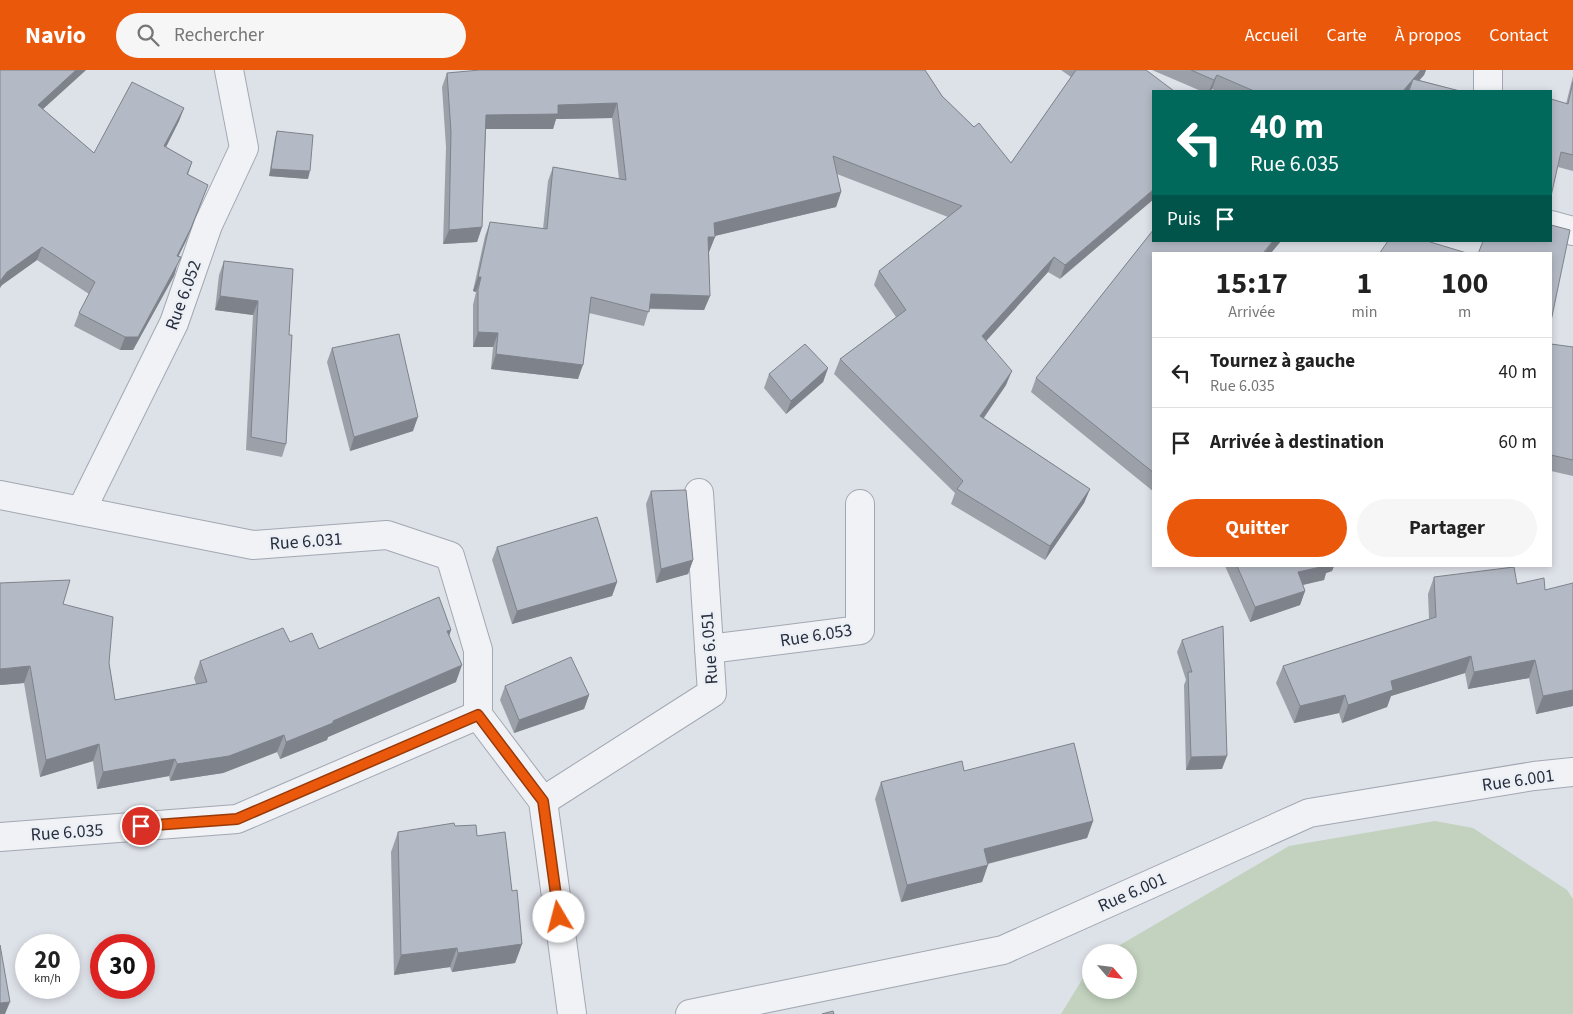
<!DOCTYPE html>
<html lang="fr">
<head>
<meta charset="utf-8">
<style>
  body { margin:0; font-family:"Source Sans 3",sans-serif; background:#f6f6f6; color:#222; height:100vh; display:flex; flex-direction:column; font-size:19px; white-space:nowrap }
  * { box-sizing:border-box; margin:0 }
  p { font-size:16px; color:#767676 }
  .icon { flex:none; width:28px; height:28px; fill:none; stroke:currentColor; stroke-width:2; stroke-linecap:round; stroke-linejoin:round }
  .map { position:relative; flex:1; overflow:hidden }
  .details { position:absolute; left:1152px; top:182px; width:400px; height:315px; display:flex; flex-direction:column; background:#fff; border-radius:0px; box-shadow:0 2px 8px #0003 }
  .details>* { flex:none }
  .top-card { position:absolute; left:1152px; top:20px; width:400px; height:152px; border-radius:0px; box-shadow:0 2px 8px #0003; background:#00695c; color:#fff; overflow:hidden }
  .needle { width:32px; rotate:118deg }
  .fabs { position:absolute; left:1082px; top:874px; display:grid; gap:10px }
  .fabs a { display:grid; place-items:center; width:55px; height:55px; border-radius:50%; background:#fff; box-shadow:0 2px 8px #0003; font-size:25px }
  .speed { position:absolute; left:15px; top:864px; display:flex; gap:10px; font-size:25px; font-weight:700; text-align:center }
  .speed>* { display:grid; place-content:center; width:65px; height:65px; border-radius:50%; background:#fff; box-shadow:0 2px 8px #0003; line-height:1 }
  .speed small { font-size:12px; font-weight:400 }
  .speed .limit { border:8px solid #d22; background:#fff; color:#111 }
  .pin { position:absolute; display:grid; place-items:center; width:42px; height:42px; color:#fff; margin:-21px; border:2px solid #fff; border-radius:50%; box-shadow:0 1px 5px #0007 }
  .me { position:absolute; width:55px; margin:-28px; rotate:352deg; stroke-linejoin:round; filter:drop-shadow(0 0 4px #0008) }
  .turn { display:flex; align-items:center; gap:18px; height:105px; padding:0 15px; font-size:22px }
  .turn .icon { width:65px; height:65px; stroke-width:2.5 }
  .turn b { display:block; font-size:35px; line-height:42px }
  .then { display:flex; align-items:center; height:48px; padding:0 15px; background:#0003; gap:10px; font-size:19px }
  .eta { display:flex; justify-content:space-evenly; align-items:center; height:85px; text-align:center }
  .eta b { font-size:30px; font-weight:700; line-height:35px }
  .button { display:flex; gap:10px; margin-top:auto; padding:10px 15px }
  .button a { flex:1; height:58px; border-radius:30px; background:#ea580c; color:#fff; font-size:20px; font-weight:700; line-height:58px; text-align:center }
  .button a+a { background:#f6f6f6; color:#222 }
  ul { padding:0; list-style:none }
  li { display:flex; align-items:center; gap:15px; height:70px; padding:0 15px; border-top:1px solid #e0e0e0 }
  li div { flex:1 }
  li b { display:block; font-size:19px }
  li em { font-style:normal }
  header { display:flex; align-items:center; gap:30px; box-sizing:border-box; height:70px; padding:0 25px; background:#ea580c; color:#fff }
  header strong { font-size:24px }
  nav { display:flex; gap:28px; margin-inline-start:auto; font-size:18px }
  .search { width:350px; height:45px; background:#f6f6f6; display:flex; align-items:center; gap:12px; box-sizing:border-box; padding:0 18px; border-radius:28px; color:#767676; font-size:19px }
  .map>svg:first-child { display:block }
  .green { fill:#c2d2be }
  .lines { fill:none; stroke-linecap:round; stroke-linejoin:round }
  .minor-casing { stroke:#a2a8b2; stroke-width:30 }
  .tertiary-casing { stroke:#a2a8b2; stroke-width:30 }
  .minor { stroke:#f0f2f6; stroke-width:28 }
  .tertiary { stroke:#f0f2f6; stroke-width:28 }
  .wall { fill:#9ba0a9 }
  .shaded-wall { fill:#7e828a }
  .building { fill:#b4bac5; stroke:#7e828a }
  .route-casing { stroke:#983908; stroke-width:12 }
  .route { stroke:#ea580c; stroke-width:9 }
  .labels { text-anchor:middle; stroke-width:5; stroke-linejoin:round; paint-order:stroke }
  .street-label { font-size:18px; fill:#262e3f; stroke:#ecf0f5 }
</style>
</head>
<body>
<header>
<strong>Navio</strong>
<div class="search"><svg class="icon" aria-label="search" viewBox="0 0 24 24"><circle cx="10" cy="10" r="6"/><path d="M15 15l6 6"/></svg>Rechercher</div>
<nav><a>Accueil</a><a>Carte</a><a>À propos</a><a>Contact</a></nav>
</header>
<div class="map">
<svg width="1573" height="944" viewBox="0 0 1573 944">
  <rect width="100%" height="100%" fill="#dde1e8"/>
  <path class="green" d="M1435 751 1473 758 1567 820 1573 829V944H1061L1091 895V920H1129V882H1108L1289 776Z"/>
  <g class="lines">
    <defs>
      <g id="minor">
        <path d="M1488 0V21"/>
        <path d="M1551 155 1573 161"/>
        <path d="M0 425 253 475 387 465 450 486 478 580V645"/>
        <path d="M81 441 174 253 208 155 244 78 229 0"/>
        <path d="M709 579 860 560V434"/>
        <path d="M543 731 712 623 699 423"/>
        <path d="M0 767 237 749 478 645 543 731 572 944"/>
      </g>
      <path id="tertiary" d="M690 944 1003 880 1309 743 1534 706 1573 702"/>
    </defs>
    <use href="#minor" class="minor-casing"/>
    <use href="#tertiary" class="tertiary-casing"/>
    <use href="#minor" class="minor"/>
    <use href="#tertiary" class="tertiary"/>
  </g>
  <g class="wall">
    <path d="M0 0H86L43 39 94 83 184 38 179 51 166 77 192 92 188 105 208 115 186 171 178 187 174 206 133 280H120L74 256 79 243 89 224 37 190 2 215Z"/>
    <path d="M1061 0H1147L1060 209 1048 202 986 271 1006 315 984 348 1090 419 1084 433 1045 490 951 434 955 423 834 304 840 289 896 247 874 215 879 201 948 147 837 104 841 122 836 137 715 166 709 182 710 226 704 240 649 239 644 256 589 243 578 309 491 299 493 277H473V235L476 222 473 221 485 166 490 152 543 159 548 111 553 97 619 109 612 48 556 49 553 59H486L482 157 477 172 443 174 446 77 442 17 447 3H927L942 26 1011 93 1071 7Z"/>
    <path d="M1152 0H1426L1424 5 1419 10 1460 21H1216L1212 19 1210 21H1201Z"/>
    <path d="M1573 6V101L1558 97 1566 34Z"/>
    <path d="M277 61 308 109 269 106 275 68Z"/>
    <path d="M1154 159V171H1281L1270 184H1154V422L1031 322 1036 308Z"/>
    <path d="M224 191 289 265 286 374 282 387 246 380 253 245 215 240 219 205Z"/>
    <path d="M1551 274 1573 277V406L1551 401Z"/>
    <path d="M332 278 413 361 350 381 327 292Z"/>
    <path d="M828 298 823 312 786 344 764 318 769 304Z"/>
    <path d="M651 421 693 490 688 504 656 513 646 434Z"/>
    <path d="M497 477 617 512 612 526 512 554 492 490Z"/>
    <path d="M1225 496H1334L1332 501 1326 503 1324 510 1303 515 1305 521 1300 535 1250 552Z"/>
    <path d="M1434 507 1517 514 1545 520 1573 636 1536 644 1529 608 1468 619 1465 603 1391 626 1387 637 1342 653 1339 643 1294 653 1276 613 1283 596 1429 549 1428 524Z"/>
    <path d="M63 534 109 593 115 630 196 614 194 608 200 591 290 572 319 579 451 560 449 566 456 612 328 667 327 670 280 689 277 682 223 703 170 711 169 706 97 719 93 691 40 707 24 613 0 615Z"/>
    <path d="M1182 570 1222 699 1186 700 1184 615 1186 610 1177 582Z"/>
    <path d="M505 616 589 625 584 639 514 663 500 630Z"/>
    <path d="M964 701 1093 751 1087 768 988 794 982 812 901 832 875 729 881 712Z"/>
    <path d="M455 756 477 766 512 821 522 874 515 893 452 902 450 897 394 905 391 782 398 762Z"/>
  </g>
  <g class="shaded-wall">
    <path d="M76 0H86L33 48 38 35Z"/>
    <path d="M1421 0H1426L1424 5 1410 21 1413 10Z"/>
    <path d="M1217 5 1212 19 1210 21H1209L1214 10Z"/>
    <path d="M1413 10 1408 21H1403Z"/>
    <path d="M617 33 612 48 556 49 553 59H481L486 45 558 35Z"/>
    <path d="M184 38 179 51 160 89 164 76Z"/>
    <path d="M271 99 310 101 308 109 269 106Z"/>
    <path d="M208 115 186 171 172 199 177 186Z"/>
    <path d="M1154 119V129L1060 209 1065 195Z"/>
    <path d="M841 122 836 137 710 167H715L709 182H703L714 153Z"/>
    <path d="M482 157 477 172 443 174 449 160Z"/>
    <path d="M1273 171H1281L1270 184H1264Z"/>
    <path d="M42 177 37 190 2 215 0 218V211L7 202Z"/>
    <path d="M1054 187 1048 202 977 281 982 266Z"/>
    <path d="M178 193 174 206 133 280H120L125 267Z"/>
    <path d="M478 207H481L476 222 473 221Z"/>
    <path d="M651 224 710 226 704 240 646 238Z"/>
    <path d="M220 226 258 231 253 245 215 240Z"/>
    <path d="M478 262 498 263 493 277H473Z"/>
    <path d="M496 284 583 295 578 309 491 299Z"/>
    <path d="M828 298 823 312 786 344 791 331Z"/>
    <path d="M1012 301 1006 315 975 360 980 346Z"/>
    <path d="M418 347 413 361 350 381 354 367Z"/>
    <path d="M1090 419 1084 433 1045 490 1050 476Z"/>
    <path d="M693 490 688 504 656 513 661 499Z"/>
    <path d="M1325 496H1334L1332 501 1326 503 1324 510 1293 517 1298 502Z"/>
    <path d="M617 512 612 526 512 554 517 541Z"/>
    <path d="M1305 521 1300 535 1250 552 1255 537Z"/>
    <path d="M451 560 445 577 447 561Z"/>
    <path d="M1471 586 1465 603 1391 626 1387 637 1342 653 1348 635 1391 611Z"/>
    <path d="M1535 590 1529 608 1468 619 1474 602Z"/>
    <path d="M462 595 456 612 328 667 327 670 280 689 286 672 333 651Z"/>
    <path d="M30 596 24 613 0 615V599Z"/>
    <path d="M1573 620V636L1536 644 1543 626Z"/>
    <path d="M589 625 584 639 514 663 519 650Z"/>
    <path d="M1345 625 1339 643 1294 653 1300 636Z"/>
    <path d="M284 665 277 682 223 703 170 711 177 694Z"/>
    <path d="M99 674 93 691 40 707 46 690Z"/>
    <path d="M1227 686 1222 699 1186 700 1191 687Z"/>
    <path d="M175 689 169 706 97 719 103 702Z"/>
    <path d="M1093 751 1087 768 978 796 984 779Z"/>
    <path d="M988 795 982 812 901 832 907 815Z"/>
    <path d="M522 874 515 893 452 902 458 883Z"/>
    <path d="M457 878 450 897 394 905 401 885Z"/>
    <path d="M10 932 5 944H0V933Z"/>
  </g>
  <g class="building">
    <path d="M0 0H76L38 35 94 83 132 12 184 38 164 76 192 92 187 104 208 115 191 158 177 186 181 187 178 193 138 267H125L79 243 95 212 42 177 7 202 0 211Z"/>
    <path d="M480 0H925L942 26 974 57 979 53 1011 93 1076 0H1146L1174 21H1154V119L1065 195 1054 187 982 266 1012 301 980 346 1090 419 1050 476 957 419 963 411 840 289 906 240 879 201 962 136 833 86 841 122 714 153 715 167H708L710 226 651 224 649 242 591 227 583 295 496 284 498 263 478 262V220L481 207H478L490 152 547 159 553 97 626 110 617 33 558 35V44L486 45 482 157 449 160 451 62 447 3Z"/>
    <path d="M1191 0H1421L1403 21H1254L1217 5 1214 10Z"/>
    <path d="M1413 9 1460 21H1409Z"/>
    <path d="M1573 12V85L1561 82 1551 126V29L1568 34Z"/>
    <path d="M277 61 313 65 310 101 271 99Z"/>
    <path d="M1551 155 1570 160 1551 251V184H1478L1483 171H1551Z"/>
    <path d="M1154 159V171H1273L1264 182 1267 184H1154V403L1036 308Z"/>
    <path d="M1388 171H1427L1470 184H1379Z"/>
    <path d="M224 191 293 199 289 265H292L286 374 251 367 258 231 220 226Z"/>
    <path d="M399 264 418 347 354 367 332 278Z"/>
    <path d="M805 274 828 298 791 331 769 304Z"/>
    <path d="M1551 274 1573 277V390L1551 385Z"/>
    <path d="M686 420 693 490 661 499 651 421Z"/>
    <path d="M597 447 617 512 517 541 497 477Z"/>
    <path d="M1237 496H1325L1298 502 1305 521 1255 537Z"/>
    <path d="M1514 497 1517 514 1544 508 1545 520 1573 513V620L1543 626 1535 590 1474 602 1471 586 1391 611 1393 620 1348 635 1345 625 1300 636 1283 596 1436 547 1434 507Z"/>
    <path d="M70 510 63 534 113 547 109 593 115 630 207 612 200 591 283 558 290 572 312 563 319 579 439 527 451 560 447 561 462 595 333 651V653L286 672 284 665 229 686 177 694 175 689 103 702 99 674 46 690 30 596 0 599V513Z"/>
    <path d="M1223 556 1227 686 1191 687 1188 602H1192L1182 570Z"/>
    <path d="M571 587 589 625 519 650 505 616Z"/>
    <path d="M1074 673 1093 751 984 779 988 795 907 815 881 712 962 691 964 701Z"/>
    <path d="M454 753 455 756 476 755 477 766 505 762 512 821 517 820 522 874 458 883 457 878 401 885 398 762Z"/>
    <path d="M0 875 10 932 0 933Z"/>
    <path d="M833 941 834 944H822Z"/>
  </g>
  <g class="lines">
    <defs>
      <path id="route" d="M141 756 237 749 478 645 543 731 559 847"/>
    </defs>
    <use href="#route" class="route-casing"/>
    <use href="#route" class="route"/>
  </g>
  <g class="labels">
    <g class="street-label">
      <text transform="translate(183 225) rotate(-70)" y="6">Rue 6.052</text>
      <text transform="translate(306 471) rotate(-4)" y="6">Rue 6.031</text>
      <text transform="translate(816 565) rotate(-9)" y="6">Rue 6.053</text>
      <text transform="translate(709 578) rotate(-94)" y="6">Rue 6.051</text>
      <text transform="translate(1518 710) rotate(-8)" y="6">Rue 6.001</text>
      <text transform="translate(67 762) rotate(-4)" y="6">Rue 6.035</text>
      <text transform="translate(1132 822) rotate(-24)" y="6">Rue 6.001</text>
    </g>
  </g>
</svg>
<div class="fabs">
<a><svg class="needle" viewBox="-14 -14 28 28"><path d="M0-13l5 13h-10z" fill="#e53935"/><path d="M0 13l5-13h-10z" fill="#767676"/></svg></a>
</div>
<div class="speed"><div>20<small>km/h</small></div><div class="limit">30</div></div>
<div class="pin" style="left:141px;top:756px;background:#d93025"><svg class="icon" aria-label="arrive" viewBox="0 0 24 24"><path d="M6 21V4h12l-3 4 3 4H6"/></svg></div>
<svg class="me" style="left:559px;top:847px" viewBox="-20 -20 40 40"><circle r="19" fill="#fff"/><path d="M0-13L10 11 0 6-10 11z" fill="#ea580c"/></svg>
<div class="top-card">
<div class="turn"><svg class="icon" aria-label="left" viewBox="0 0 24 24"><path d="M17 20v-9H6M10 6l-5 5 5 5"/></svg><div><b>40 m</b>Rue 6.035</div></div>
<div class="then">Puis<svg class="icon" aria-label="arrive" viewBox="0 0 24 24"><path d="M6 21V4h12l-3 4 3 4H6"/></svg></div>
</div>
<section class="details">
<div class="eta">
<div><b>15:17</b><p>Arrivée</p></div>
<div><b>1</b><p>min</p></div>
<div><b>100</b><p>m</p></div>
</div>
<ul>
<li><svg class="icon" aria-label="left" viewBox="0 0 24 24"><path d="M17 20v-9H6M10 6l-5 5 5 5"/></svg><div><b>Tournez à gauche</b><p>Rue 6.035</p></div><em>40 m</em></li>
<li><svg class="icon" aria-label="arrive" viewBox="0 0 24 24"><path d="M6 21V4h12l-3 4 3 4H6"/></svg><div><b>Arrivée à destination</b></div><em>60 m</em></li>
</ul>
<div class="button"><a>Quitter</a><a>Partager</a></div>
</section>
</div>
</body>
</html>
